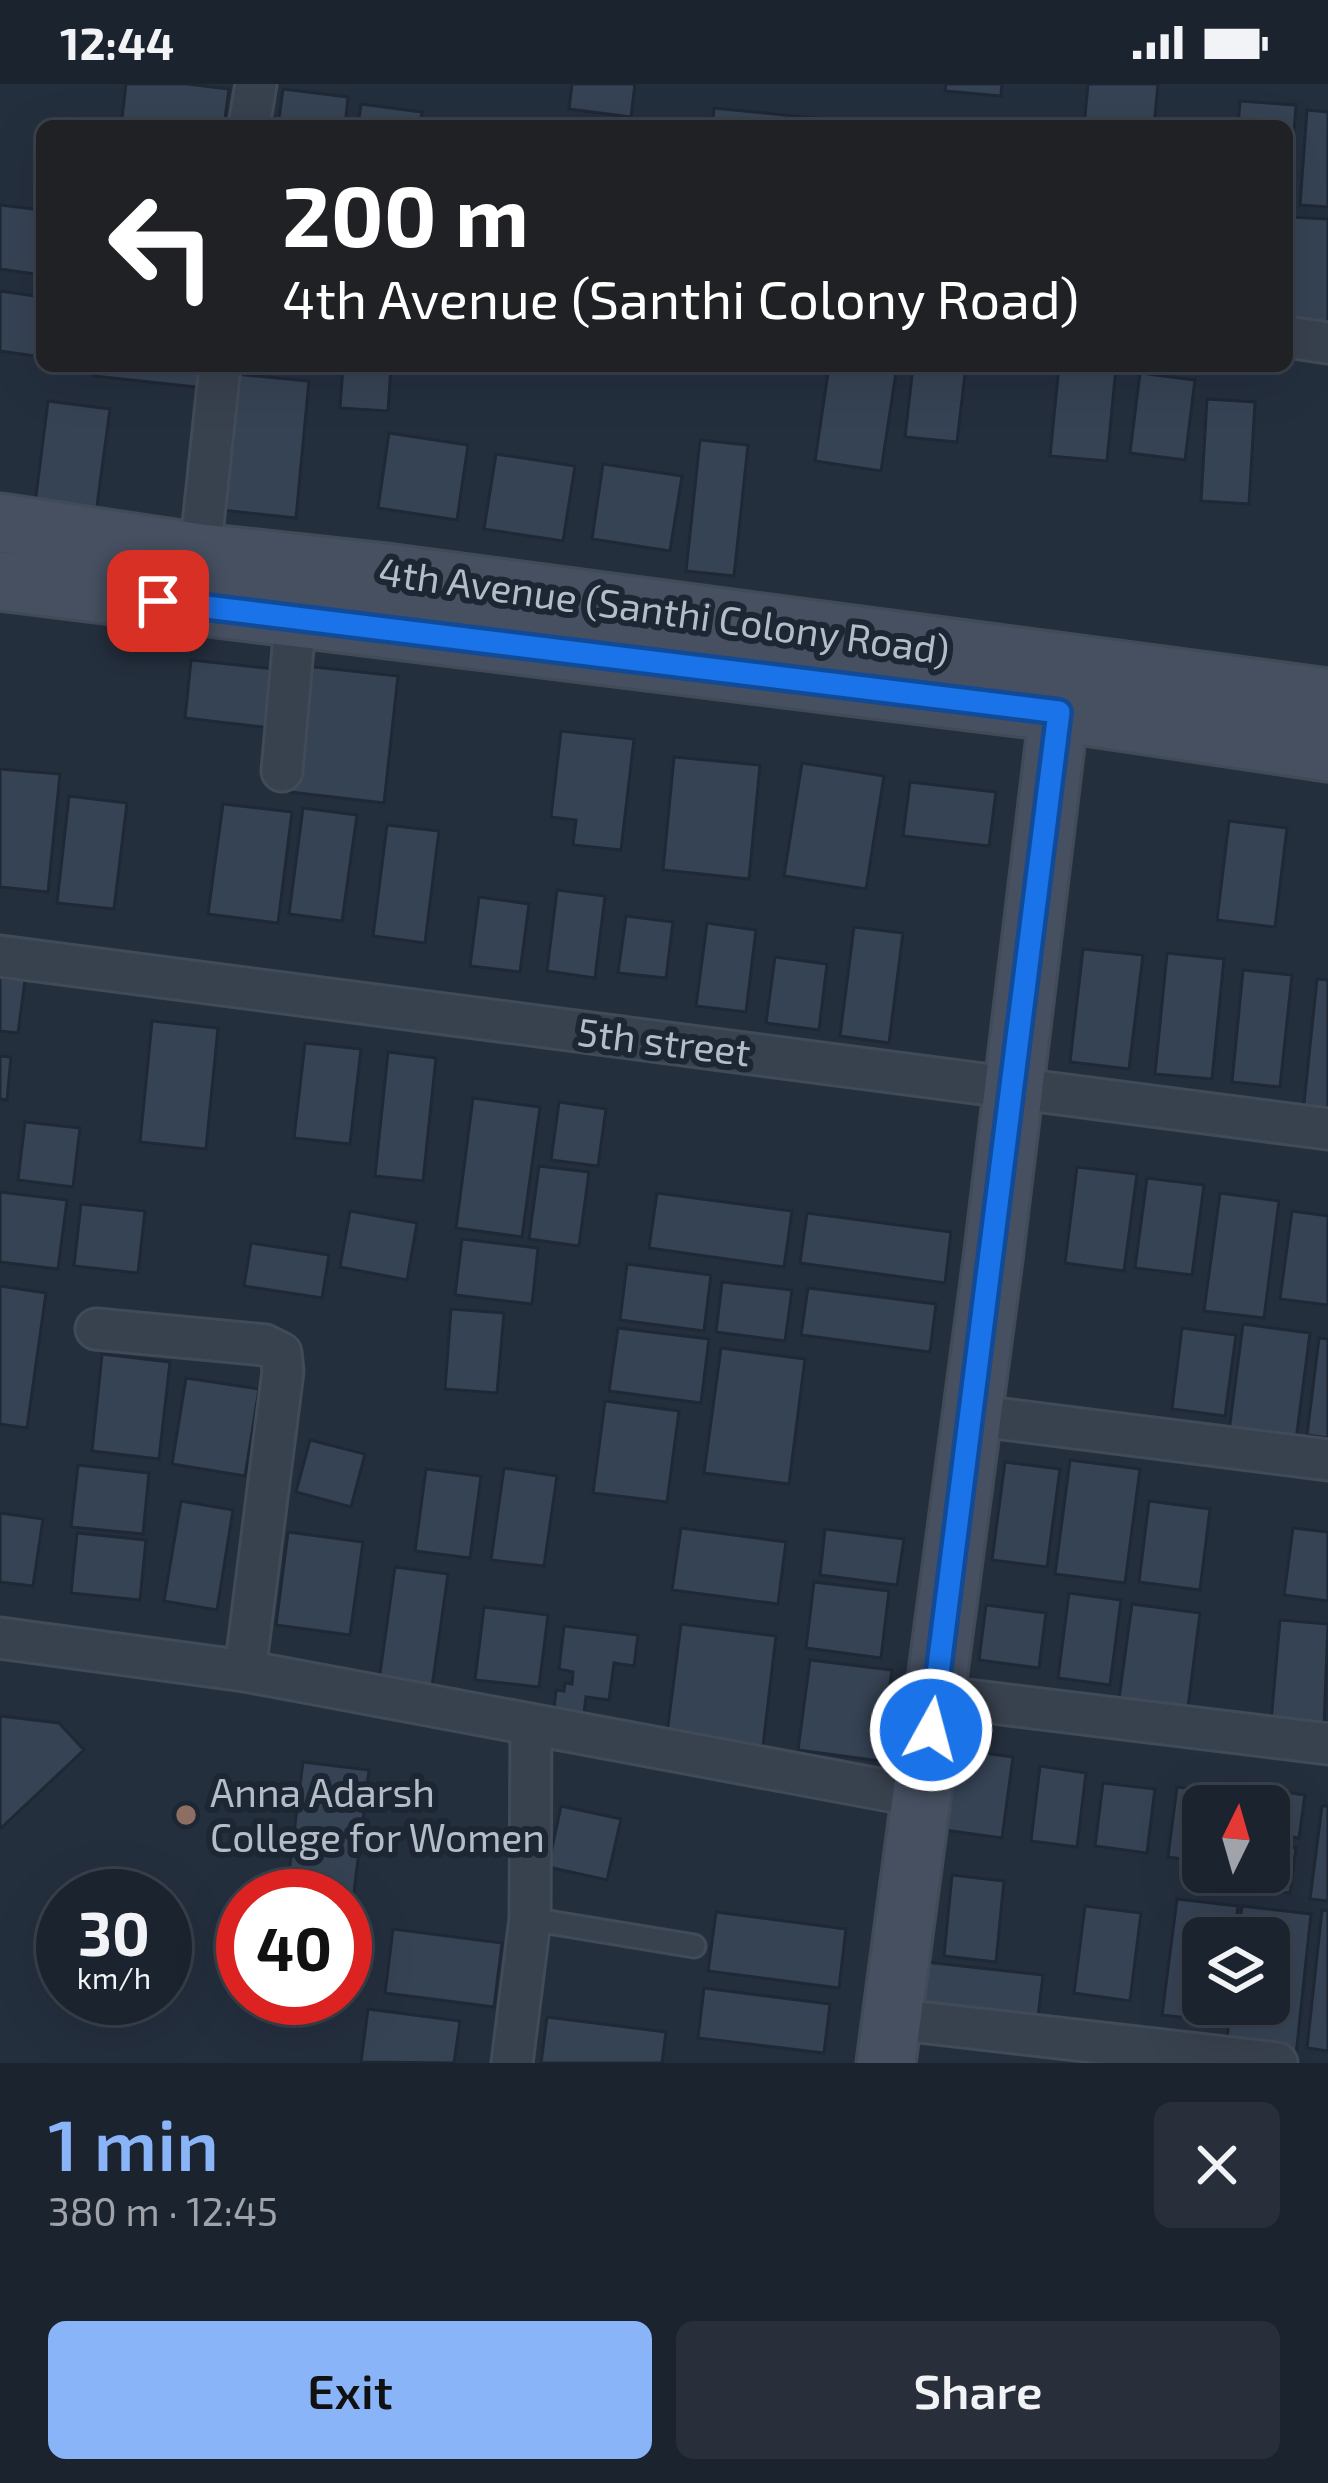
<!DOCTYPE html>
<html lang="en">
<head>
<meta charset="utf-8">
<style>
  body { margin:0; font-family:"Exo 2",sans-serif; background:#282f3a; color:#f1f3f6; height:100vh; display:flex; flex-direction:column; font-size:45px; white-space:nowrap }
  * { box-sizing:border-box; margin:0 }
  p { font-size:39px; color:#a0a4aa }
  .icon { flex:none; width:66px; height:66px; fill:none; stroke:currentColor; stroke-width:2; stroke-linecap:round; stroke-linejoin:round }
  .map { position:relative; height:1979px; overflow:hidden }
  .drawer { display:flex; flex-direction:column; background:#1b232e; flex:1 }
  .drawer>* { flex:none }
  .top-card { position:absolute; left:36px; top:36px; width:1257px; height:252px; border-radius:18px; box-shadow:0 12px 48px #0002,0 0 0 3px #39404a; background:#202124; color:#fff; overflow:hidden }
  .needle { width:78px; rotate:5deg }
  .buttons { position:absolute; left:1182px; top:1701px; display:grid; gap:24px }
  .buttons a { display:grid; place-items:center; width:108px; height:108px; border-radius:18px; background:#1b232e; box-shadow:0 12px 48px #0002,0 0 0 3px #39404a; font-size:60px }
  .speed { position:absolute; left:36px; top:1785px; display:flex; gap:24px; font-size:60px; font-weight:700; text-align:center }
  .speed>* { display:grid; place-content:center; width:156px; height:156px; border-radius:50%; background:#1b232e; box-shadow:0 12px 48px #0002,0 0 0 3px #39404a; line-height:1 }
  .speed small { font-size:30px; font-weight:400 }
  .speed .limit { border:18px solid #d22; background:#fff; color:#111 }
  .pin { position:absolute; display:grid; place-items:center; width:102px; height:102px; color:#fff; margin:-51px; border-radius:24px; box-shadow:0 6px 18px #0006 }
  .me { position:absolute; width:132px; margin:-66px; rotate:7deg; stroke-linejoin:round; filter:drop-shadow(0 0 9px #0008) }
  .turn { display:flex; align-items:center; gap:42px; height:252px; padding:0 48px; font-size:54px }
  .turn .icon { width:156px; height:156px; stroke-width:2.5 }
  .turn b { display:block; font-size:84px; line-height:102px }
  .round { display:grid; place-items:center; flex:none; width:126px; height:126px; border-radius:18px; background:#282f3a }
  .summary { display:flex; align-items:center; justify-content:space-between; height:204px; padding:0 48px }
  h1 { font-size:72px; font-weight:600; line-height:90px; color:#8ab4f8 }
  .primary-button { display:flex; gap:24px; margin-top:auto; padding:24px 48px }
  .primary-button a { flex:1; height:138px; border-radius:18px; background:#8ab4f8; color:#111; font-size:48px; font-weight:600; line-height:138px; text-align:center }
  .primary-button a+a { background:#282f3a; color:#f1f3f6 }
  .status { display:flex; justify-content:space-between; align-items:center; height:84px; padding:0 60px; background:#1b232e; direction:ltr }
  .status svg { height:33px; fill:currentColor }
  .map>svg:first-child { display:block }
  .building { fill:#364354; stroke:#1f2835; stroke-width:3 }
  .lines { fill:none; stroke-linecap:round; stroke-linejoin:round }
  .lane-casing { stroke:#414a57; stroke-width:27 }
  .street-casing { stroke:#414a57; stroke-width:45 }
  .secondary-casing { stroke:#414a57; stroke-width:63 }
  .lane { stroke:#38414e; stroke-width:21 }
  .street { stroke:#38414e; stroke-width:39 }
  .secondary { stroke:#465061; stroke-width:57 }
  .route-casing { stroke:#114b97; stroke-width:30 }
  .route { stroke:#1a73e8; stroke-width:21 }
  .education-dot { fill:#8d6e63; stroke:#1d2633; stroke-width:4.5 }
  .labels { text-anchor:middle; stroke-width:12; stroke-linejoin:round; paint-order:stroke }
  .street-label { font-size:39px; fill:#b4bcc9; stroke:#1d2633 }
  .poi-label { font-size:39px; fill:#b4bcc9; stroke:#1d2633; text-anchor:start }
</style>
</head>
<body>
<div class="status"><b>12:44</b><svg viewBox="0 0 49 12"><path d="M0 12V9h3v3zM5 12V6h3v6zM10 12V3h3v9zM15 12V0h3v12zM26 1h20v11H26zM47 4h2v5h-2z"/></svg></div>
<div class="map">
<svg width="1328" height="1979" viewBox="0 0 1328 1979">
  <rect width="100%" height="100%" fill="#242f3e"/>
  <g class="building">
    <path d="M126 0H187L229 5 224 42H121Z"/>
    <path d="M572 0H635L631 33 569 25Z"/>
    <path d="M946 0H1002L1001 12 945 7Z"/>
    <path d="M1088 0H1158L1154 42H1084Z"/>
    <path d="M283 5 348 13 345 42H278Z"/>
    <path d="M1240 17 1296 21 1289 118 1287 42H1238Z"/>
    <path d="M361 20 422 28 420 42H358Z"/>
    <path d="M714 24 892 42H712Z"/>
    <path d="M1307 26 1328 28V123L1300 121Z"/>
    <path d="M0 121 42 126V191L0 185Z"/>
    <path d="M1290 133 1328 135V243L1287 240Z"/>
    <path d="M0 207 42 213V273L0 267Z"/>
    <path d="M95 282H207L205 304 94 292Z"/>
    <path d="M343 282H391L388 327 340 324Z"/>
    <path d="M829 282H897L881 387 815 377Z"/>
    <path d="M913 282H966L957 358 905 353Z"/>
    <path d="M1059 282 1116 284 1107 377 1050 372Z"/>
    <path d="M1140 289 1195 296 1185 376 1130 369Z"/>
    <path d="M235 290 309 297 296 434 221 426Z"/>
    <path d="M1207 315 1255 318 1249 420 1201 417Z"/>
    <path d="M48 317 110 325 96 429 35 420Z"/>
    <path d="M389 349 468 361 457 436 378 424Z"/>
    <path d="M700 356 748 361 734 492 686 487Z"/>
    <path d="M496 370 575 382 563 457 484 445Z"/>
    <path d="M603 380 682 392 670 467 592 455Z"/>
    <path d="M191 576 285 586 279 645 185 634Z"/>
    <path d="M305 582 398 592 384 719 290 708Z"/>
    <path d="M561 647 634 655 621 766 573 761 576 736 551 733Z"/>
    <path d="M674 673 760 681 749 795 663 786Z"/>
    <path d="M802 679 884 692 866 805 784 792Z"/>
    <path d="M0 685 60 690 48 808 0 803Z"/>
    <path d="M910 698 996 708 989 762 903 752Z"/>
    <path d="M69 712 127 719 114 825 57 819Z"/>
    <path d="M223 720 292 728 278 839 208 830Z"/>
    <path d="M303 724 357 731 342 837 289 830Z"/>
    <path d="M1229 737 1287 744 1275 843 1217 836Z"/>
    <path d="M387 741 439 747 425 859 373 852Z"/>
    <path d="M557 806 605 812 595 894 547 887Z"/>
    <path d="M479 813 529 820 520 888 470 882Z"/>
    <path d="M626 832 673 838 666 894 618 889Z"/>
    <path d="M707 839 756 846 746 928 696 922Z"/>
    <path d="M854 843 903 849 889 959 840 952Z"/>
    <path d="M1083 865 1143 871 1129 985 1070 978Z"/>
    <path d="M1167 869 1224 875 1212 995 1155 990Z"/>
    <path d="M775 873 827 880 819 946 766 939Z"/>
    <path d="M1243 886 1292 891 1280 1003 1232 998Z"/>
    <path d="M0 893 25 896 18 949 0 947Z"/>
    <path d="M1317 895 1328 896V1031L1303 1029Z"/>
    <path d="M152 937 218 944 206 1065 140 1058Z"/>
    <path d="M305 959 361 965 350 1060 294 1054Z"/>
    <path d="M388 968 436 974 423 1097 375 1092Z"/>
    <path d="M0 972 11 973 7 1016 0 1015Z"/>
    <path d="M473 1014 540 1023 522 1153 456 1144Z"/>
    <path d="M559 1018 606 1025 598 1082 551 1076Z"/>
    <path d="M25 1038 80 1044 73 1103 18 1096Z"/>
    <path d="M539 1082 589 1088 579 1162 529 1155Z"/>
    <path d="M1077 1083 1137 1090 1124 1187 1065 1179Z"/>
    <path d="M1147 1094 1204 1101 1192 1191 1135 1184Z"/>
    <path d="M0 1108 67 1116 58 1185 0 1178Z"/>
    <path d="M657 1109 792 1127 784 1183 649 1164Z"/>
    <path d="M1220 1109 1279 1117 1264 1234 1204 1227Z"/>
    <path d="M81 1120 145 1127 138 1189 74 1182Z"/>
    <path d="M350 1127 417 1139 407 1196 340 1183Z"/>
    <path d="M1292 1127 1328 1132V1221L1280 1215Z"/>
    <path d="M807 1129 951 1148 945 1199 800 1179Z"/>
    <path d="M462 1155 538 1164 532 1220 455 1211Z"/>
    <path d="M251 1159 329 1171 322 1214 244 1202Z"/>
    <path d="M627 1180 711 1191 704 1247 620 1236Z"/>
    <path d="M722 1198 792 1206 785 1257 716 1248Z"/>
    <path d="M0 1202 46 1209 27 1344 0 1340Z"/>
    <path d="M808 1204 936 1220 930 1268 801 1251Z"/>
    <path d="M451 1225 504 1229 497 1309 445 1305Z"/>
    <path d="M1243 1240 1310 1249 1296 1356 1229 1347Z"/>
    <path d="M618 1244 709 1255 701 1319 609 1307Z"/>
    <path d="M1182 1244 1236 1251 1225 1332 1172 1325Z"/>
    <path d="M1319 1254 1328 1255V1354L1307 1351Z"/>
    <path d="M721 1264 805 1275 789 1400 704 1389Z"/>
    <path d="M102 1270 170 1278 159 1375 92 1367Z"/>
    <path d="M186 1294 259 1305 245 1392 172 1380Z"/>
    <path d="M605 1317 679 1327 667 1418 593 1409Z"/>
    <path d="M310 1356 365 1370 351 1423 296 1408Z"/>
    <path d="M1070 1376 1140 1385 1125 1499 1055 1490Z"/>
    <path d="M1005 1378 1060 1385 1047 1483 992 1476Z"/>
    <path d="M78 1381 149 1389 143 1450 71 1443Z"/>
    <path d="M504 1384 557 1392 544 1482 491 1476Z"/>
    <path d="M426 1385 481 1392 470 1474 415 1467Z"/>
    <path d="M181 1417 233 1426 217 1526 164 1517Z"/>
    <path d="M1149 1417 1210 1425 1200 1506 1139 1498Z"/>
    <path d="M0 1429 43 1435 33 1502 0 1498Z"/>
    <path d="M681 1444 786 1458 778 1520 672 1506Z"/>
    <path d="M1293 1444 1328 1448V1517L1284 1511Z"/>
    <path d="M825 1445 904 1455 897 1501 820 1491Z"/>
    <path d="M288 1448 363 1458 350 1551 276 1541Z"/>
    <path d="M77 1449 146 1456 140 1516 71 1509Z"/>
    <path d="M395 1483 448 1490 432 1603 379 1596Z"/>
    <path d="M814 1498 889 1507 881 1574 806 1564Z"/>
    <path d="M1069 1509 1121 1516 1110 1601 1058 1594Z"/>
    <path d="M1132 1520 1200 1529 1187 1631 1118 1622Z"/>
    <path d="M986 1521 1046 1529 1039 1584 979 1576Z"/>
    <path d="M484 1523 548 1531 539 1603 475 1596Z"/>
    <path d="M1280 1536 1328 1540 1324 1643 1271 1638Z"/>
    <path d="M681 1540 776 1552 763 1662 667 1650Z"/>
    <path d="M564 1542 638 1551 634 1582 614 1579 609 1616 586 1613 583 1637 553 1633 556 1606 564 1607 565 1599 572 1600 573 1588 559 1585Z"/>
    <path d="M810 1576 892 1586 880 1677 798 1666Z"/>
    <path d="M0 1632 59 1639 84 1666 0 1745Z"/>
    <path d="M955 1665 1013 1673 1002 1754 944 1746Z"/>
    <path d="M303 1678 369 1686 349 1849 345 1848V1812H286Z"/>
    <path d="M1040 1682 1086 1689 1077 1763 1031 1757Z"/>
    <path d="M1103 1699 1155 1705 1147 1769 1095 1762Z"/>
    <path d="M1242 1702 1305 1711 1299 1754 1269 1750V1722H1239Z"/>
    <path d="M1177 1703 1226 1709 1224 1722H1203V1778L1168 1773Z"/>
    <path d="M561 1722 621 1735 607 1796 548 1783Z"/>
    <path d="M1322 1722H1328V1817L1310 1815Z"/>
    <path d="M1269 1760 1296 1764 1290 1809 1237 1802 1239 1788H1269Z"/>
    <path d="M952 1791 1004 1797 996 1878 944 1872Z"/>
    <path d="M1177 1815 1238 1822 1234 1854H1203V1920H1225L1223 1938 1162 1931Z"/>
    <path d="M1085 1822 1141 1829 1130 1917 1074 1909Z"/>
    <path d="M1242 1822 1311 1830 1296 1971 1226 1963 1231 1920H1269V1854H1238Z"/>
    <path d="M1322 1826 1328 1827V1967L1307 1964Z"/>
    <path d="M716 1828 846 1845 839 1904 708 1887Z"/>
    <path d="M393 1845 502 1859 494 1923 385 1909Z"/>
    <path d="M926 1878 1043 1891 1038 1933 921 1920Z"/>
    <path d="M704 1904 830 1920 824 1969 698 1954Z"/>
    <path d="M368 1925 460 1937 454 1979 361 1978Z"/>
    <path d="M547 1933 666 1948 662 1979H541Z"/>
  </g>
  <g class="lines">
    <defs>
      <path id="lane" d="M530 1835 694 1862"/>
      <g id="street">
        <path d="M249 42 256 0"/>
        <path d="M1287 253 1328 259"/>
        <path d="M200 469 220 282"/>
        <path d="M282 687 296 531"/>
        <path d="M0 872 1328 1045"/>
        <path d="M96 1245 265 1261 281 1269 283 1287 245 1587"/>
        <path d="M972 1331 1328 1376"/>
        <path d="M0 1554 245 1587 922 1713"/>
        <path d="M935 1612 1328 1660"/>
        <path d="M893 1935 1277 1979"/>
        <path d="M512 1979 530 1835 531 1643"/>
      </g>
      <g id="secondary">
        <path d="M0 439 200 469 378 488 1328 614"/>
        <path d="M0 497 1059 628 1328 668"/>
        <path d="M886 1979 993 1175 1059 628"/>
      </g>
    </defs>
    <use href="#lane" class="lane-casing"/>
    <use href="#street" class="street-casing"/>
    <use href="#secondary" class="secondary-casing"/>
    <use href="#lane" class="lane"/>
    <use href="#street" class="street"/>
    <use href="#secondary" class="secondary"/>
  </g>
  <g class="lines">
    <defs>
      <path id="route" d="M158 517 1059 628 931 1646"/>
    </defs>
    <use href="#route" class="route-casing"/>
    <use href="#route" class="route"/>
  </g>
  <circle class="education-dot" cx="186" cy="1731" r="12"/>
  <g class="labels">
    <g class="street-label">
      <text transform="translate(664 527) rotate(8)" y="14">4th Avenue (Santhi Colony Road)</text>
      <text transform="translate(664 958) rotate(7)" y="14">5th street</text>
    </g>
    <g class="poi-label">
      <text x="210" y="1723">Anna Adarsh<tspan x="210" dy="45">College for Women</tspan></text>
    </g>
  </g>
</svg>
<div class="buttons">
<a><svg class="needle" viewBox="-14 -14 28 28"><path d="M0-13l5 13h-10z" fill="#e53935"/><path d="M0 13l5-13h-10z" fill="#a0a4aa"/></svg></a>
<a><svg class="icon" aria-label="layers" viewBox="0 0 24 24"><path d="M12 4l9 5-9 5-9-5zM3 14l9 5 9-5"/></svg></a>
</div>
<div class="speed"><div>30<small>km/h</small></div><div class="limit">40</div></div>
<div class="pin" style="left:158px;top:517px;background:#d93025"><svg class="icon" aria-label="arrive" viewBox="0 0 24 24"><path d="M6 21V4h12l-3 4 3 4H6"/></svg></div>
<svg class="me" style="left:931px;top:1646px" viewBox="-20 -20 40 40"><circle r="17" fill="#1a73e8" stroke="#fff" stroke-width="3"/><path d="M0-11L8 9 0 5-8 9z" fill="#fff"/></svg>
<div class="top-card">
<div class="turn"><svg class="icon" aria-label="left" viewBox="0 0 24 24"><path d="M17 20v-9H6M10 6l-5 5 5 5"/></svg><div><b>200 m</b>4th Avenue (Santhi Colony Road)</div></div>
</div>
</div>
<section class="drawer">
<div class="summary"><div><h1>1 min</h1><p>380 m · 12:45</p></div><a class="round"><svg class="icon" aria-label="close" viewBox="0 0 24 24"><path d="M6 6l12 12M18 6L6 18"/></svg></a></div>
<div class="primary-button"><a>Exit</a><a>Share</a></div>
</section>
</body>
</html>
